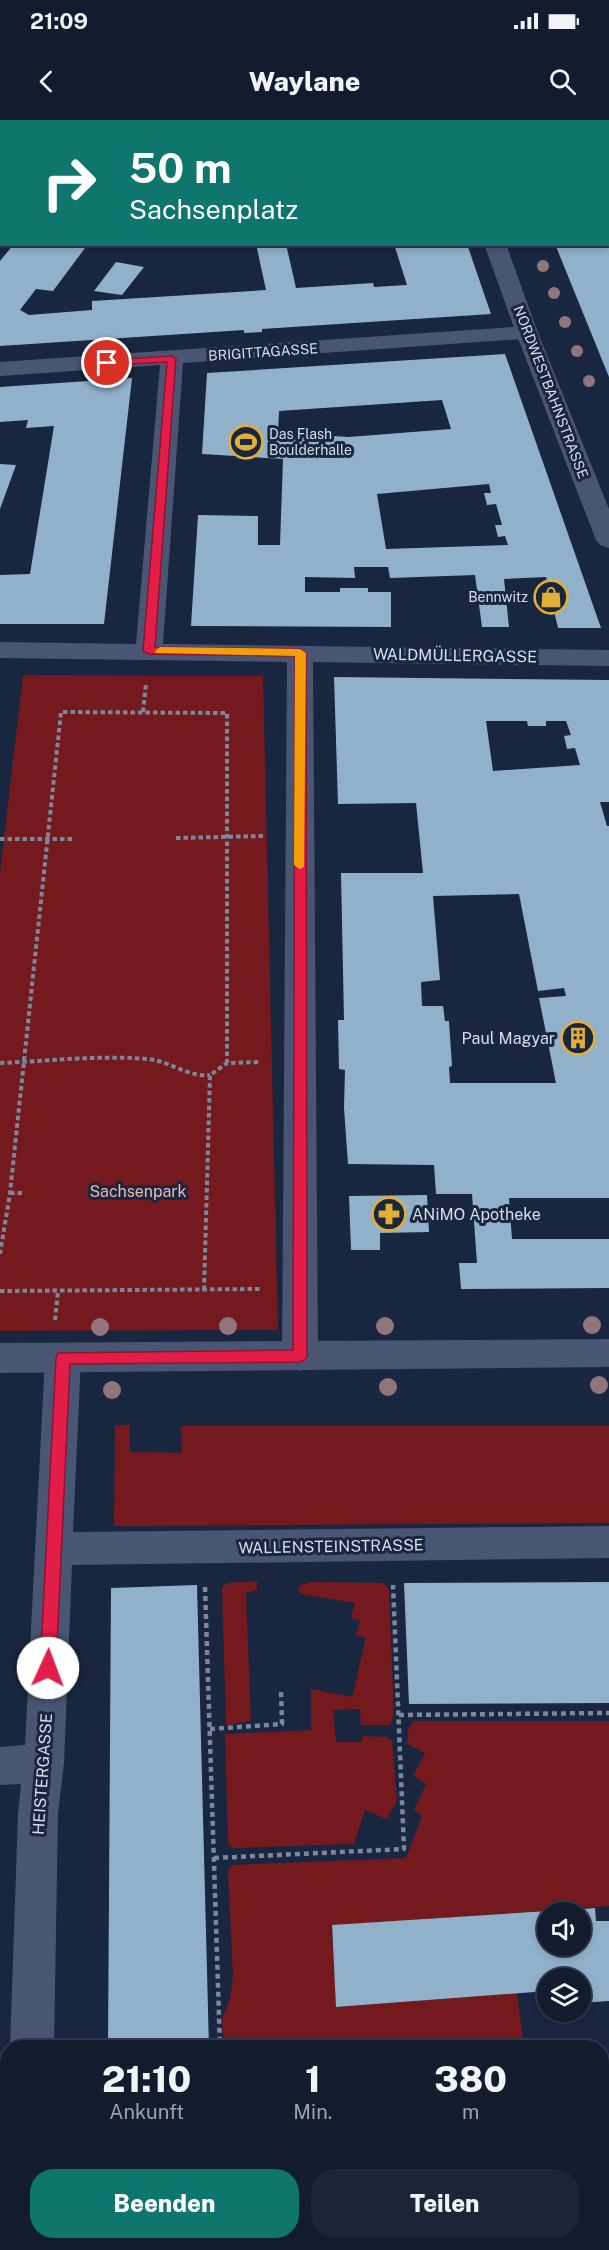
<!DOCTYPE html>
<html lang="de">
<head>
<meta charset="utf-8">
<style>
  body { margin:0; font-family:"Public Sans",sans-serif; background:#1c2537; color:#f1f3f6; height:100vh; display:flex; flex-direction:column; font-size:22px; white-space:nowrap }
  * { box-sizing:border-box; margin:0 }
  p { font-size:20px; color:#9da1aa }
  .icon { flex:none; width:33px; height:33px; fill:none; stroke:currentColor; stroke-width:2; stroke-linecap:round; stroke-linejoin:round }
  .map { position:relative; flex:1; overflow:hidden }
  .sheet { position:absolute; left:0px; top:1920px; width:609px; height:210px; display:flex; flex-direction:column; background:#131c2f; border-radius:24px 24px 0 0; box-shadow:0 3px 9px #0003,0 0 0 2px #323a4b }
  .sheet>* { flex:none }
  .hud { position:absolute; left:0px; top:0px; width:609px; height:126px; box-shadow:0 3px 9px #0003,0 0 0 2px #323a4b; background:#0f766e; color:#fff; overflow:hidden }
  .tools { position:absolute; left:537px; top:1782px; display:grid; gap:12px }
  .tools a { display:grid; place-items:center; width:54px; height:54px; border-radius:50%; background:#131c2f; box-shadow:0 3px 9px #0003,0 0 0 2px #323a4b; font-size:30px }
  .pin { position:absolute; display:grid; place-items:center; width:51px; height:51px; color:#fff; margin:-26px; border:3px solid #fff; border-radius:50%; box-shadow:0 2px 6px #0007 }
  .me { position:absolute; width:66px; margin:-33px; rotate:2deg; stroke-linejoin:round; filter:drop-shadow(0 0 4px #0008) }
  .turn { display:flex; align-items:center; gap:21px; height:126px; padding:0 30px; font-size:27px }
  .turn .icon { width:78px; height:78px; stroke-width:2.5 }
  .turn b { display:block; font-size:42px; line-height:51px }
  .eta { display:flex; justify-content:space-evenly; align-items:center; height:102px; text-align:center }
  .eta b { font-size:36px; font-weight:800; line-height:42px }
  .action { display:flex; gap:12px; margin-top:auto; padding:12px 30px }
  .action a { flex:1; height:69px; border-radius:24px; background:#0f766e; color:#fff; font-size:24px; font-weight:800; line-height:69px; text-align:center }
  .action a+a { background:#1c2537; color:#f1f3f6 }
  .status { display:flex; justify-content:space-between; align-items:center; height:42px; padding:0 30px; background:#131c2f; direction:ltr }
  .status svg { height:16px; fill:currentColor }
  header { display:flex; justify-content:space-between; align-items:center; height:78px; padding:0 30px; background:#131c2f; font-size:27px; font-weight:800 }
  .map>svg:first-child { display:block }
  .green { fill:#741a1e }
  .building { fill:#91b1cb; fill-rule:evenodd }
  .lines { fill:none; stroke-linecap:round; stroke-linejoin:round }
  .path-far1 { stroke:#7c879c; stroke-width:4; stroke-dasharray:4.5 3; stroke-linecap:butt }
  .path { stroke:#7c879c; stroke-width:4.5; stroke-dasharray:5 4; stroke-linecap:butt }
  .street { fill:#485674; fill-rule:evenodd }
  .secondary { fill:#485674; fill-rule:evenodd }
  .tree { fill:#90757d }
  .route { fill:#e11d48; stroke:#92132f; stroke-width:1.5 }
  .slow { fill:#f59e0b }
  .labels { text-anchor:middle; stroke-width:6; stroke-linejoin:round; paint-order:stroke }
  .far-street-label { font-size:14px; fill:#d5deef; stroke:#19263f }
  .far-poi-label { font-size:14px; fill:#d5deef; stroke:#19263f; text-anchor:start }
  .street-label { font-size:16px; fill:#d5deef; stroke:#19263f }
  .poi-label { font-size:16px; fill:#d5deef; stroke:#19263f; text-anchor:end }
  .park-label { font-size:16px; fill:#f1b5b0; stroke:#19263f }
</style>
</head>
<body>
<div class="status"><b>21:09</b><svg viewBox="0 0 49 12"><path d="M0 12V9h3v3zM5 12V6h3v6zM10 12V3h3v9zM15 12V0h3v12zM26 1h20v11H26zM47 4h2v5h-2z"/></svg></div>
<header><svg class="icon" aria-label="back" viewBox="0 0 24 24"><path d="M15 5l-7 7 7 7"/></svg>Waylane<svg class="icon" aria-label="search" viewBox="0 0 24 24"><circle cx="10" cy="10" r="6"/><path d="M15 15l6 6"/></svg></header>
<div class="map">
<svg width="609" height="2130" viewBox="0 0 609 2130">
  <rect width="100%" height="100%" fill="#19263f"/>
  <g class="green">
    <path d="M23 555 263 556 278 1210 0 1211V753Z"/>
    <path d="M115 1305H130V1332L182 1333 181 1306H609V1403L114 1406Z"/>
    <path d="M257 1461V1470L246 1473 251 1601 226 1605 222 1468 227 1463Z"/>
    <path d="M311 1462 384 1463 389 1469 394 1595 390 1605H361L360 1589 333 1590 336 1622H362L363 1616 387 1617 392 1621 397 1680 387 1699 365 1690 354 1724 232 1728 228 1724 225 1614 311 1610V1569L352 1577 366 1518 356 1515 360 1500 351 1498 355 1483 301 1474 298 1470 301 1465Z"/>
    <path d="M413 1601H609V1786L331 1806 337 1887 517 1873 524 1927H224L222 1899 230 1879 233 1856 228 1751 231 1745 406 1738 422 1696 414 1690 426 1664 413 1656 425 1633 407 1624 408 1610Z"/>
    <rect x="602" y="1956" width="7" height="121"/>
  </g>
  <g class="building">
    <path d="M14 124H88L53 171 36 169 20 190 29 195 92 190V181L266 170 256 124H286L296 168 373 163 374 167 407 165 394 124H467L491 194 262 209V212L244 213V210L0 226V141Z"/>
    <path d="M555 124H609V257Z"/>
    <path d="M116 142 144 147 122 175 94 171Z"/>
    <path d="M505 234 601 508H558L546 457 504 459 509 507H482L475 455 390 458 388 447H354L355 458 305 457V472H340V468H368V472H391V507L191 506 198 395 258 396V425H280L283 339 202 334 207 253ZM442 280 451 309 349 317 278 313 279 291ZM489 364 491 373H484L487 385 496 384 502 405H495L498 417 505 416 508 425 386 429 377 374Z"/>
    <path d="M132 258 104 504H0V455L30 454 54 306 26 308 28 300 0 302V267Z"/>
    <path d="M0 344 16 345 0 389Z"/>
    <path d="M334 557 609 560V682H600L607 706H609V1078H509L512 1119H609V1168L461 1169 459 1143H477L472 1074H436L434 1045 348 1044 344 988 345 950 339 949 338 900H344L341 753H423L416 683 338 684ZM486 601H527L528 606H546V601H566L571 615 564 616 567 629 575 628 580 645 493 651ZM519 774 538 871 564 868 566 876 539 878 556 963H450L449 947 452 946 449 901H445L443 886H422L421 862 440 860 433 776Z"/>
    <path d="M427 1075 429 1112 380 1113V1130H351L349 1076Z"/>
    <path d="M609 1462V1583L409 1584 404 1463Z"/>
    <path d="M197 1465 209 1928H108L111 1468Z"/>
    <path d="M595 1788 596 1801H609V1881L580 1883V1858H548V1871L336 1887 332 1805 548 1791V1826H580V1792L556 1791Z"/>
  </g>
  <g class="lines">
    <g class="path-far1">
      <path d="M143 592 146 563"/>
      <path d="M176 718 263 716"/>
      <path d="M0 719H74"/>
      <path d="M0 943C49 941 99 935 148 939 169 941 190 958 210 955"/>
      <path d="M10 1073H22"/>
      <path d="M0 1134 10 1073 61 592 227 593V943"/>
      <path d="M204 1170 210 955 227 943 261 942"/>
      <path d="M0 1171 260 1169"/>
      <path d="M55 1200 58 1171"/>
    </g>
    <g class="path">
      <path d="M205 1467 220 1928"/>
      <path d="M399 1595 609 1593"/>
      <path d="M210 1609 282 1604 281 1571"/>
      <path d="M214 1738 404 1729 393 1465"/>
      <path d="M602 1943H609"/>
    </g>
    <g class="street">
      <path d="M24 0H45L46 2H25Z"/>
      <path d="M124 0H149L123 2Z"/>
      <rect x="0" y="23" width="2" height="12"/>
      <path d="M0 74H2L0 88Z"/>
      <path d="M527 206 535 208 538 213 535 218 183 243 163 524 609 530V546L313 542 318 1236 312 1246 300 1251 288 1246 282 1236 287 542 0 538V522L136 524 160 245 0 256V242Z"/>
      <path d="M63 1223 75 1228 81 1238 73 1412 609 1406V1438L72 1445 64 1643 58 1694 54 1928H10L18 1694 21 1664 0 1665V1627L25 1625 45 1238 51 1228Z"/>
      <path d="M8 2111V2122H49V2130H3V2122Z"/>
    </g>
    <g class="secondary">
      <rect x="440" y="0" width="20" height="2"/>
      <path d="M484 124H506L538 213 609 389V428L600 425 596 420 516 213Z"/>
      <path d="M609 1219V1247L0 1253V1223Z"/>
    </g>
  </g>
  <g class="tree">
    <circle cx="543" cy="146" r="6"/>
    <circle cx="554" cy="173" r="6"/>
    <circle cx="565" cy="202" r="6"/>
    <circle cx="577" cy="231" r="6"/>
    <circle cx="589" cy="261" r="6"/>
    <circle cx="592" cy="1205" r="9"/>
    <circle cx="228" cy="1206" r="9"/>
    <circle cx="385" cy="1206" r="9"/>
    <circle cx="100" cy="1207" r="9"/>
    <circle cx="599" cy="1265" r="9"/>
    <circle cx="388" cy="1267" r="9"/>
    <circle cx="112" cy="1270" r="9"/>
  </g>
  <path class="route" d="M172 236 176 238 155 527 300 529 306 533 307 1236 305 1240 300 1242 70 1244 56 1548 54 1553 48 1556 43 1553 40 1548 56 1238 58 1233 293 1230 295 536 149 534 143 531 167 242 107 245 103 243 107 240Z"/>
  <path class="slow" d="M160 527 300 529 306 533 304 747 300 749 294 745 295 536 156 533 155 531Z"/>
  <defs>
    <symbol id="stadium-ring" viewBox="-11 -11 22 22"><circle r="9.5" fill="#19263f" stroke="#e3ae35" stroke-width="1.5"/><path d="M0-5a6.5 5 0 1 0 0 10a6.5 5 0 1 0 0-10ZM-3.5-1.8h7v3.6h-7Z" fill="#e3ae35"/></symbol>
    <symbol id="shop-ring" viewBox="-11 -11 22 22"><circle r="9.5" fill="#19263f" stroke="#e3ae35" stroke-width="1.5"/><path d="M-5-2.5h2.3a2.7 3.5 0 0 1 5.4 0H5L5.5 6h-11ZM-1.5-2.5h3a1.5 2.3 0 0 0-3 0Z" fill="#e3ae35"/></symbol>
    <symbol id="building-ring" viewBox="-11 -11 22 22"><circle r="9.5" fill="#19263f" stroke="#e3ae35" stroke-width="1.5"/><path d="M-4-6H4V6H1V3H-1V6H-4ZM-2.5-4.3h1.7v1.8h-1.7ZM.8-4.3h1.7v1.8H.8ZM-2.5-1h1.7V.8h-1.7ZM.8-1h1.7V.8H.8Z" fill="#e3ae35"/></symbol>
    <symbol id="pharmacy-ring" viewBox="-11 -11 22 22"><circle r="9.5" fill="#19263f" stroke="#e3ae35" stroke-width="1.5"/><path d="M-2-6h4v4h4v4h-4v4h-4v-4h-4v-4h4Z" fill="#e3ae35"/></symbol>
  </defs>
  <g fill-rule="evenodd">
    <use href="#stadium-ring" x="227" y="303" width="38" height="38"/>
    <use href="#shop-ring" x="532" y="458" width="38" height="38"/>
    <use href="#building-ring" x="559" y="899" width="38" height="38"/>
    <use href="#pharmacy-ring" x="370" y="1075" width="38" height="38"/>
  </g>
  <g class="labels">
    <g class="far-street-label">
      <text transform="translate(263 232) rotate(-4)" y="5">BRIGITTAGASSE</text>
      <text transform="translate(551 272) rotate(69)" y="5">NORDWESTBAHNSTRASSE</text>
    </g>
    <g class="far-poi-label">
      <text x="269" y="319">Das Flash<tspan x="269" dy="16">Boulderhalle</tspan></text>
      <text x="528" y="482" text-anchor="end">Bennwitz</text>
    </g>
    <g class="street-label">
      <text transform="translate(455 535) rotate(1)" y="6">WALDMÜLLERGASSE</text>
      <text transform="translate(331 1426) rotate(-1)" y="6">WALLENSTEINSTRASSE</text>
      <text transform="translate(42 1654) rotate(-86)" y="6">HEISTERGASSE</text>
    </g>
    <g class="poi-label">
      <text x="555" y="924">Paul Magyar</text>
      <text x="412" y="1100" text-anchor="start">ANiMO Apotheke</text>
    </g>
    <g class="park-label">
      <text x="138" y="1077">Sachsenpark</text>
    </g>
  </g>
</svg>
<div class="tools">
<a><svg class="icon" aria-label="sound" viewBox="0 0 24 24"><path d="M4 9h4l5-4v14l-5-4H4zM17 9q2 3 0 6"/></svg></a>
<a><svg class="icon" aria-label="layers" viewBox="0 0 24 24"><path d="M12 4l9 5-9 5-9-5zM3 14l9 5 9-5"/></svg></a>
</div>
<div class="pin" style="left:107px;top:243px;background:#d93025"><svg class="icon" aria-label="arrive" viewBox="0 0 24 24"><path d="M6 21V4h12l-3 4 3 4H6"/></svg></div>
<svg class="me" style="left:48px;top:1548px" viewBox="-20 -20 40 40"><circle r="19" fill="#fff"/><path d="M0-13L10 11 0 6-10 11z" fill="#e11d48"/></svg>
<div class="hud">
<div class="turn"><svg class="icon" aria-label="right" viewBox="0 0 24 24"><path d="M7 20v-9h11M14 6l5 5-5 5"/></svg><div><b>50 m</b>Sachsenplatz</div></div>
</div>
<section class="sheet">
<div class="eta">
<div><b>21:10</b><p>Ankunft</p></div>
<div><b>1</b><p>Min.</p></div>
<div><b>380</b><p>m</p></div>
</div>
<div class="action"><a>Beenden</a><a>Teilen</a></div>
</section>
</div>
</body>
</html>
